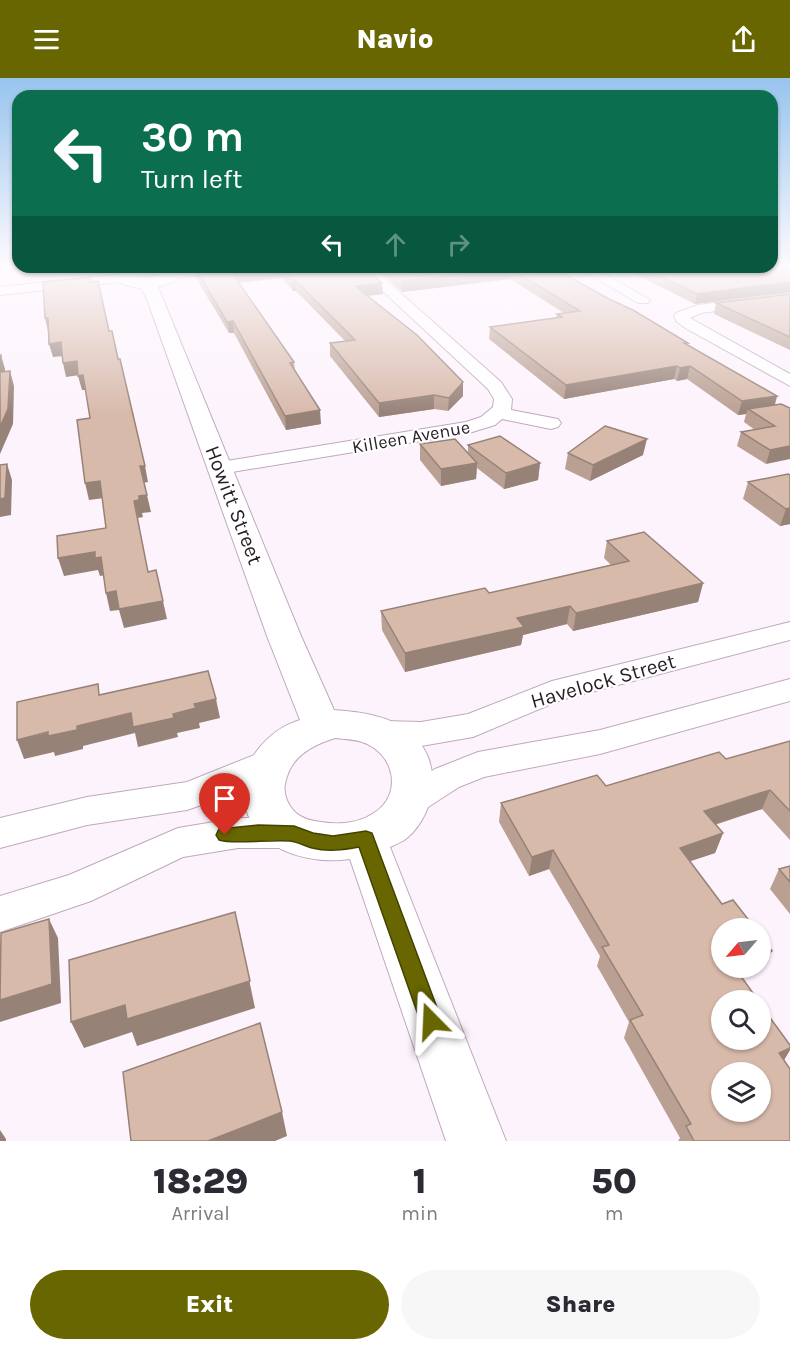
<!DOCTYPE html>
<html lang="en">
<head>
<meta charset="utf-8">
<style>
  body { margin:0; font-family:Karla,sans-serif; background:#f7f7f7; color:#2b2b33; height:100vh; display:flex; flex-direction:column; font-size:22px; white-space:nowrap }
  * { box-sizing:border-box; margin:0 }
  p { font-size:20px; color:#7c7c81 }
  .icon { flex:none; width:33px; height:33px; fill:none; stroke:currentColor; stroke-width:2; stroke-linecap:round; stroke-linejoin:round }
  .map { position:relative; height:1063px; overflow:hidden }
  .details { display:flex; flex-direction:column; background:#fff; flex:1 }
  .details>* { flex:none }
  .top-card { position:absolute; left:12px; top:12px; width:766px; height:183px; border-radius:18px; box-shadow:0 2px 4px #0004; background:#0b6e4f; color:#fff; overflow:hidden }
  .needle { width:39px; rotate:242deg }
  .buttons { position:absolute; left:711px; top:840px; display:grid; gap:12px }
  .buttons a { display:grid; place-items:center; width:60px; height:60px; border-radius:50%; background:#fff; box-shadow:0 2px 4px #0004; font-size:30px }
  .pin { position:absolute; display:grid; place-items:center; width:51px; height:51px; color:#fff; margin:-62px -26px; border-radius:50% 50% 50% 0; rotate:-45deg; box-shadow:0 0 6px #0007 }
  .pin .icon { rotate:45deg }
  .me { position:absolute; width:66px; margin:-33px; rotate:339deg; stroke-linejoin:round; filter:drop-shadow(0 0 4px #0008) }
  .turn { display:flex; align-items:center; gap:21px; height:126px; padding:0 30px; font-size:27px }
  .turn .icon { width:78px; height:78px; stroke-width:2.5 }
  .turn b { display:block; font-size:42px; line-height:51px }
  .lanes { display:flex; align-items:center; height:57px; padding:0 30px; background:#0003; justify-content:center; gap:30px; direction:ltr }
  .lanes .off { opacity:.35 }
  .eta { display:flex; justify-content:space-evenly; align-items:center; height:102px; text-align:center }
  .eta b { font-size:36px; font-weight:800; line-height:42px }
  .cta { display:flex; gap:12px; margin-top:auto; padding:12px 30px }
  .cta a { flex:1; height:69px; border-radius:36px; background:#676600; color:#fff; font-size:24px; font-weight:800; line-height:69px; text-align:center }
  .cta a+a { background:#f7f7f7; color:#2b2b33 }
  header { display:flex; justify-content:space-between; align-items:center; height:78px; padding:0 30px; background:#676600; color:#fff; font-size:27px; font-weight:800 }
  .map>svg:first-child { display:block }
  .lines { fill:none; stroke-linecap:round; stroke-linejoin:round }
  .minor-casing { stroke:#c0a8be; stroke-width:2 }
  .tertiary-casing { stroke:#c0a8be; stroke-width:2 }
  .minor { fill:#fff; fill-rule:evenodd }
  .tertiary { fill:#fff; fill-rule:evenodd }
  .wall { fill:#baa093 }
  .shaded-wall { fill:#978278 }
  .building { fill:#d8baab; stroke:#978278; stroke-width:1.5; fill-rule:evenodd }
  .route { fill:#676600; stroke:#434200; stroke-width:1.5 }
  .labels { text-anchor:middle; stroke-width:4.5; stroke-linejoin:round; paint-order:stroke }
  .far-street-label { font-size:18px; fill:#271e26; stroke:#fff }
  .street-label { font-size:21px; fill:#271e26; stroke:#fff }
</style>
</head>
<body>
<header><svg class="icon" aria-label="menu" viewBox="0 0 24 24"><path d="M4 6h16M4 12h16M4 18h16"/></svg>Navio<svg class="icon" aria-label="share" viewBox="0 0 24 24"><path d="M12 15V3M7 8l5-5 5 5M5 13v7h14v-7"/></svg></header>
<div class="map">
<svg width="790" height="1063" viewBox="0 0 790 1063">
  <rect width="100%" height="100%" fill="#fdf3fc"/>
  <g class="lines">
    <defs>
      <g id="minor">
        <path d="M203 189H247L241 193 172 200 165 196 172 192Z"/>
        <path d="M357 189H371L501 304 512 321 511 332 558 341 561 345 558 349 551 351 502 341 495 347 469 355 220 396 213 394 209 390 213 386 220 384 466 344 481 339 493 329 494 321 488 311Z"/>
        <path d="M577 189H593L650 222 648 225H638Z"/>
        <path d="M123 196 128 197 130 200 128 203 0 217V209Z"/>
        <path d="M790 215V223L701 235 690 240 790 296V308L687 251 677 244 674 238 676 235 698 227Z"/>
        <path d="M790 544V562L561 622 473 659 421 668 383 667 372 663 367 655 372 647 383 643 421 644 468 636 552 603Z"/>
        <path d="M790 601V623L600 676 484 699 459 709 422 733 410 737 398 733 393 723 398 713 435 691 478 674 600 652Z"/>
        <path d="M269 671 281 675 286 684 281 693 232 716 187 732 87 747 0 770V740L87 719 187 704Z"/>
        <path d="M238 740H294L307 744 312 755 307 766 294 770H238L183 779 91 823 0 854V818L69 797 178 750Z"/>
      </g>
      <path id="tertiary" d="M131 189H171L180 197 173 204 158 209 301 558 334 632C359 634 389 637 409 654 443 680 438 733 407 760 402 764 396 766 390 769L506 1063H446L350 781C322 785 288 780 266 761 239 739 237 700 256 674 268 658 281 648 300 642L267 558 148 224 142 211 122 206 115 200 125 191ZM153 196 162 197 149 200 134 199ZM335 660C344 661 354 661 362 664 394 674 404 716 374 735 359 745 339 747 321 744 312 743 303 741 296 735 288 728 283 716 285 706 290 679 310 668 335 660Z"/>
    </defs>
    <use href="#minor" class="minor-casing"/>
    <use href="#tertiary" class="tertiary-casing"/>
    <use href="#minor" class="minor"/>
    <use href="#tertiary" class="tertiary"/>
  </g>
  <g class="wall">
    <path d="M790 187V214L695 226 621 189H772Z"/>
    <path d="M195 189H365L383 216 367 218 463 318 448 333 434 331 379 339 330 278V265L345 263 296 213H293L282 200 239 205 294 284 295 292 321 346 286 352 234 255H229L196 200Z"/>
    <path d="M374 189H552L777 318 775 327 790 330 766 386 737 368 741 354 755 352 744 344 746 336 738 337 687 301 677 303 674 301 564 321 489 261 490 249 556 240 557 236 564 235 510 201 402 214Z"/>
    <path d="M790 216V272L714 236 716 225Z"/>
    <path d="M420 366 468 374V367L540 385 538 402 504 411 477 390 476 401 441 408 420 382Z"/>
    <path d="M568 375 643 377 590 403 565 391Z"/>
    <path d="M790 397V446L780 448 743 421 748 404Z"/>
    <path d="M607 463 703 505 698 524 573 553 567 546 523 557 521 567 405 594 382 552 381 533 489 515 611 487 604 480Z"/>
    <path d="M790 663V762L762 731 715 747 723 755 715 775 690 783 762 891 742 899 790 967V972L784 982 790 1063H678L680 1060 624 960 629 944 597 888 600 878 549 791 529 798 499 744 501 725 606 708 726 681Z"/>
    <path d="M790 788V836L770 811 779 791Z"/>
  </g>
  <g class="shaded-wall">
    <path d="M281 190 282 200 233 205 232 195Z"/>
    <path d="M511 191 510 201 402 214V203Z"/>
    <path d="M292 202H295L296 213H293Z"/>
    <path d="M790 204V214L695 226 697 216Z"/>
    <path d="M382 205 383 216 355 219V208Z"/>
    <path d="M45 240H48L51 253H48Z"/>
    <path d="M233 243 234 255H229L227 244Z"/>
    <path d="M61 264 64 278 53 279 49 266Z"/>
    <path d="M1 277 5 291V309L0 294Z"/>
    <path d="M77 283 80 297 66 299 63 285Z"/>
    <path d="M677 288 674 301 564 321 566 307Z"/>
    <path d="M690 288 687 301 677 303 680 290Z"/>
    <path d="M10 293 14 308 13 346 0 376V349Z"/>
    <path d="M83 297 87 312H82L78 298Z"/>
    <path d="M463 304V318L448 333 449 320Z"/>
    <path d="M434 317V331L379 339V325Z"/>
    <path d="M777 318 773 331H748L746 336 738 337 742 323Z"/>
    <path d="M320 332 321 346 286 352 285 338Z"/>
    <path d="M647 361 643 377 590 403 593 387Z"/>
    <path d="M790 368V381L766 386 770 372Z"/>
    <path d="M477 385 476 401 441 408V391Z"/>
    <path d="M540 385 538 402 504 411 506 395Z"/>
    <path d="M7 386 12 402 11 437 0 439V421Z"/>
    <path d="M140 388H145L148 404 143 405Z"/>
    <path d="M100 403 104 420 89 422 85 405Z"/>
    <path d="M147 417 151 434 142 435 143 439 138 440 134 423 139 418Z"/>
    <path d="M790 430V446L780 448 786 431Z"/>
    <path d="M95 474 101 479 105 497 100 498 98 492 64 498 58 480Z"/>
    <path d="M156 492 167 541 124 550 119 532 110 533 106 515Z"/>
    <path d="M703 505 698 524 573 553 576 535Z"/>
    <path d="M570 528 567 546 523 557 521 567 405 594V575L517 540Z"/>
    <path d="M216 621 220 640 199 645 200 650 177 655 178 659 138 669 135 655 83 668V671L55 678 54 674 24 681 17 662 131 635 173 636 194 626Z"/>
    <path d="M770 712 762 731 697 752 704 733Z"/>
    <path d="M723 755 715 775 673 789 680 770Z"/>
    <path d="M553 772 549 791 529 798 532 779Z"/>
    <path d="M235 834 255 930 137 968 132 954 84 970 71 944Z"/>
    <path d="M49 841 58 860 61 925 0 944V922Z"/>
    <path d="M772 873 762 891 724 906 732 890H760V877Z"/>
    <path d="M790 970V972L781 987 779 975Z"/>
    <path d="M282 1034 287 1058 275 1063H208Z"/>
    <path d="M0 1052 6 1061V1063H0Z"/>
  </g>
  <g class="building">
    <path d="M772 187H790V204L697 216 642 189H772Z"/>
    <path d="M195 189H365L382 205 355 208 417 257 463 304 449 320 434 317 379 325 330 265 355 262 295 202H292L281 190 232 195 294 284 290 285 320 332 285 338 233 243 227 244Z"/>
    <path d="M386 189H552L609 221 633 232 688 265H684L777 318 742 323 690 288 680 290 677 288 566 307 490 249 562 239 557 236 580 233 511 191 402 203Z"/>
    <path d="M90 199 91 204 98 203 109 253H112L118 281H120L145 388H140L147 417 139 418V422L134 423 148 494 156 492 163 523 119 531 116 513 106 515 101 479 95 480V474L58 480 57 458 106 450 100 403 85 405 77 342 90 340 83 297 78 298 77 283 63 285 61 264 49 266 48 240H45L43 204Z"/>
    <path d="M790 216V259L716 225Z"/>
    <path d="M0 277H1L0 294 10 293 8 331 0 349Z"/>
    <path d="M781 326 790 330V368L770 372 741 354 775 348 748 331Z"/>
    <path d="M605 348 647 361 593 387 568 375Z"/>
    <path d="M500 358 540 385 506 395 468 367Z"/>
    <path d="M455 361 477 385 441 391 420 366Z"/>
    <path d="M7 386 5 420 0 421V387Z"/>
    <path d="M788 396 790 397V430L786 431 748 404Z"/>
    <path d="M644 454 703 505 576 535 570 528 517 540 524 549 405 575 381 533 485 510 489 515 629 483 607 463Z"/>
    <path d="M208 593 216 621 194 626 196 630 173 636 174 640 133 649 131 635 77 648V652L48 658V654L17 662V624L98 606 99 617Z"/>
    <path d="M790 663V733L770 712 704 733 723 755 680 770 722 826 733 822 755 850H722V890H735L758 922H722V962H760V926L790 967V970L779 975 790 991V1063H694L686 1048 691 1046 630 942 643 937 602 869 609 867 553 772 532 779 501 725 597 697 606 708 719 674 726 681ZM722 994H760V1034H722Z"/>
    <path d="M790 788V804L779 791Z"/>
    <path d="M235 834 250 903 127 941 125 927 71 944 69 882Z"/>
    <path d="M49 841 52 906 0 922 1 855Z"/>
    <path d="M760 858 772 873 760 877Z"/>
    <path d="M260 945 282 1034 208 1063H131L123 994Z"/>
  </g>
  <linearGradient id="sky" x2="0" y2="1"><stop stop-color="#97c4ee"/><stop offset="0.56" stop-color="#fefafe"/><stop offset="1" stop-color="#fefafe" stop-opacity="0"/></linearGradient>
  <rect width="790" height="336" fill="url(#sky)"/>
  <path class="route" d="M258 747 294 748 313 755 333 758 366 753 372 755 442 943 439 951 431 954 423 951 359 769C343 772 328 774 312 770 305 768 298 764 290 763 271 761 233 767 219 762L216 757 219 751Z"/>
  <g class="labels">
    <g class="far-street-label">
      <text transform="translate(411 359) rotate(-10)" y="6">Killeen Avenue</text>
    </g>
    <g class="street-label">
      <text transform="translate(234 427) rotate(69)" y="7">Howitt Street</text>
      <text transform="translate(603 603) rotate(-16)" y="7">Havelock Street</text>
    </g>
  </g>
</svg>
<div class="buttons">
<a><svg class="needle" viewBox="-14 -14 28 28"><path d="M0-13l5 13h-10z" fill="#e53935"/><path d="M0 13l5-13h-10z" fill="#7c7c81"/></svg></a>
<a><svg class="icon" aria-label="search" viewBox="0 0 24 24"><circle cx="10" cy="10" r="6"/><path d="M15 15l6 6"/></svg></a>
<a><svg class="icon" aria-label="layers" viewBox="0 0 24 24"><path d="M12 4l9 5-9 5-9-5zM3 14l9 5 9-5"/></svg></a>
</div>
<div class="pin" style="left:225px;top:757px;background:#d93025"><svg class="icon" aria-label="arrive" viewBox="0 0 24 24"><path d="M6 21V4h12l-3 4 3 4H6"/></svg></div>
<svg class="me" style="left:431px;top:943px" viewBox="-20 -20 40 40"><path d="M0-17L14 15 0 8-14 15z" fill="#676600" stroke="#fff" stroke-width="4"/></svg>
<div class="top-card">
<div class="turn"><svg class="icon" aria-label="left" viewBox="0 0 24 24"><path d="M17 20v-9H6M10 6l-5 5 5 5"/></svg><div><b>30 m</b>Turn left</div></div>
<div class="lanes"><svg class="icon" aria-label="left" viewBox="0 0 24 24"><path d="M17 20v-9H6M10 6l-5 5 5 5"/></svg><svg class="icon off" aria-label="ahead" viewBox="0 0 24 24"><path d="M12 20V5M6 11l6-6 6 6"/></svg><svg class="icon off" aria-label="right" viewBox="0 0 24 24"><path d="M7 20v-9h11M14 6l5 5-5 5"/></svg></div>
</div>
</div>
<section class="details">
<div class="eta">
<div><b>18:29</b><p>Arrival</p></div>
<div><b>1</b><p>min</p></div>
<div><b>50</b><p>m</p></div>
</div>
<div class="cta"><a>Exit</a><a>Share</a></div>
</section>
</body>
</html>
